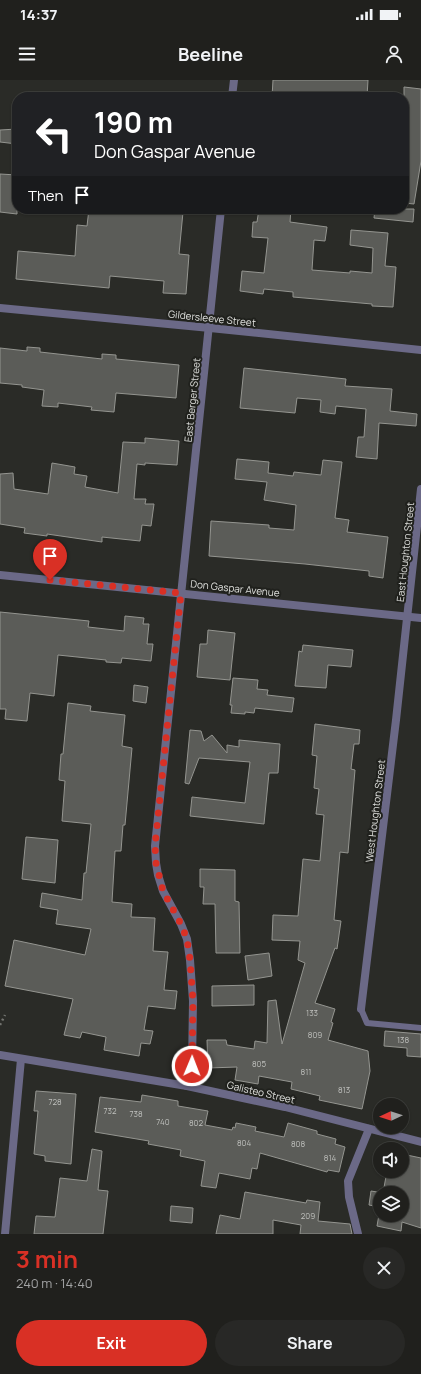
<!DOCTYPE html>
<html lang="en">
<head>
<meta charset="utf-8">
<style>
  body { margin:0; font-family:Manrope,sans-serif; background:#282826; color:#f1f3f6; height:100vh; display:flex; flex-direction:column; font-size:15px; white-space:nowrap }
  * { box-sizing:border-box; margin:0 }
  p { font-size:13px; color:#a2a3a4 }
  .icon { flex:none; width:22px; height:22px; fill:none; stroke:currentColor; stroke-width:2; stroke-linecap:round; stroke-linejoin:round }
  .map { position:relative; height:1154px; overflow:hidden }
  .details { display:flex; flex-direction:column; background:#20201d; flex:1 }
  .details>* { flex:none }
  .guide { position:absolute; left:12px; top:12px; width:397px; height:122px; border-radius:16px; box-shadow:0 1px 3px #0004,0 0 0 1px #3d3e3b; background:#202124; color:#fff; overflow:hidden }
  .needle { width:26px; rotate:266deg }
  .controls { position:absolute; left:373px; top:1018px; display:grid; gap:8px }
  .controls a { display:grid; place-items:center; width:36px; height:36px; border-radius:50%; background:#20201d; box-shadow:0 1px 3px #0004,0 0 0 1px #3d3e3b; font-size:20px }
  .pin { position:absolute; display:grid; place-items:center; width:34px; height:34px; color:#fff; margin:-41px -17px; border-radius:50% 50% 50% 0; rotate:-45deg; box-shadow:0 0 4px #0007 }
  .pin .icon { rotate:45deg }
  .me { position:absolute; width:44px; margin:-22px; rotate:1deg; stroke-linejoin:round; filter:drop-shadow(0 0 3px #0008) }
  .turn { display:flex; align-items:center; gap:14px; height:84px; padding:0 16px; font-size:18px }
  .turn .icon { width:52px; height:52px; stroke-width:2.5 }
  .turn b { display:block; font-size:28px; line-height:34px }
  .then { display:flex; align-items:center; height:38px; padding:0 16px; background:#0003; gap:8px; font-size:15px }
  .round { display:grid; place-items:center; flex:none; width:42px; height:42px; border-radius:21px; background:#282826 }
  .head { display:flex; align-items:center; justify-content:space-between; height:68px; padding:0 16px }
  h1 { font-size:24px; font-weight:700; line-height:30px; color:#d93025 }
  .primary-button { display:flex; gap:8px; margin-top:auto; padding:8px 16px }
  .primary-button a { flex:1; height:46px; border-radius:24px; background:#d93025; color:#fff; font-size:16px; font-weight:700; line-height:46px; text-align:center }
  .primary-button a+a { background:#282826; color:#f1f3f6 }
  .status { display:flex; justify-content:space-between; align-items:center; height:28px; padding:0 20px; background:#20201d; direction:ltr }
  .status svg { height:11px; fill:currentColor }
  header { display:flex; justify-content:space-between; align-items:center; height:52px; padding:0 16px; background:#20201d; font-size:18px; font-weight:700 }
  .map>svg:first-child { display:block }
  .building { fill:#5b5c58; stroke:#949590 }
  .lines { fill:none; stroke-linecap:round; stroke-linejoin:round }
  .path { stroke:#737470; stroke-width:2.5; stroke-dasharray:2 3; stroke-linecap:butt }
  .service { stroke:#6b6987; stroke-width:6 }
  .minor { stroke:#6b6987; stroke-width:8 }
  .tertiary { stroke:#6b6987; stroke-width:8 }
  .route { stroke:#d93025; stroke-width:7; stroke-dasharray:0 12.6 }
  .labels { text-anchor:middle; stroke-width:4; stroke-linejoin:round; paint-order:stroke }
  .number-label { font-size:8px; fill:#bebfbc }
  .street-label { font-size:10px; fill:#dfe0dd; stroke:#20211d }
</style>
</head>
<body>
<div class="status"><b>14:37</b><svg viewBox="0 0 49 12"><path d="M0 12V9h3v3zM5 12V6h3v6zM10 12V3h3v9zM15 12V0h3v12zM26 1h20v11H26zM47 4h2v5h-2z"/></svg></div>
<header><svg class="icon" aria-label="menu" viewBox="0 0 24 24"><path d="M4 6h16M4 12h16M4 18h16"/></svg>Beeline<svg class="icon" aria-label="person" viewBox="0 0 24 24"><circle cx="12" cy="8" r="4"/><path d="M4 21q1-7 8-7t8 7"/></svg></header>
<div class="map">
<svg width="421" height="1154" viewBox="0 0 421 1154">
  <rect width="100%" height="100%" fill="#2a2b27"/>
  <g class="building">
    <path d="M273 0H368L367 17H272Z"/>
    <path d="M404 7 421 9V81L414 124 404 123 408 77H404Z"/>
    <path d="M17 49V64L0 62V50Z"/>
    <path d="M0 94 17 95V134L0 132Z"/>
    <path d="M89 129H146L183 132 179 174 189 175 186 214 163 213 164 201 110 196 109 208 16 199 18 171 75 176 77 145 87 146Z"/>
    <path d="M259 129H291L290 142 327 147 325 161 314 160 312 190 350 193V191L372 193 373 168 350 165 351 150 388 153 385 186 396 187 393 227 372 226V224L293 217V212L264 209 263 214 240 211 242 191 264 193 268 158 252 157 253 142H257Z"/>
    <path d="M375 129H414L413 142 374 138Z"/>
    <path d="M27 267 40 268V272L102 279V274L116 275V279L179 285 176 318 116 313 114 332 91 330 92 327 58 323V327L42 326 44 310 22 307V305L0 303V268L27 271Z"/>
    <path d="M244 288 346 299 345 306 392 309 390 331 417 334 416 346 379 343 377 379 356 377 358 357H364L366 329 336 326 335 334 320 332 321 320 297 318 295 333 240 328Z"/>
    <path d="M145 358 179 361 177 385 145 383V385L137 384 134 419H146L145 424H154L151 446 142 445 140 461 102 457V462L47 454V456L24 453 25 448 0 444V394L13 393 14 409 48 414 52 383 75 387 74 394 87 396 85 407 118 413 123 362 145 363Z"/>
    <path d="M237 379 269 382 268 393 293 396 294 392 321 395 323 380 342 382 335 438 349 440 347 452 388 457 383 498 369 496V491L305 484 209 476 211 441 269 445V448L294 450 296 425 264 420 267 402 235 399Z"/>
    <path d="M0 532 89 541 88 547 124 551 125 536 144 538 143 544H149L147 564H153L151 581 122 578 121 583 106 582V580L58 575 54 616 30 613 27 641 5 639 6 629H0Z"/>
    <path d="M208 550 235 553 230 600 197 597 200 564H207Z"/>
    <path d="M303 565 353 570 351 587 328 585 326 608 295 606 299 571 302 572Z"/>
    <path d="M233 598 258 600 257 609 268 610 267 615 294 618 292 632 255 628 254 633 245 632V634L231 633 232 625H230Z"/>
    <path d="M134 605 148 607 146 623 133 621Z"/>
    <path d="M68 623 91 626 90 631 125 635 122 666 132 668 125 745H123L121 771H115L112 822 132 824 131 837 155 838 153 871 168 872 164 910 177 911 175 929 148 926 144 950 153 951 150 964 141 963 139 976 104 970 106 957 82 952 80 958 64 955 73 919 5 906 14 860 85 875 91 849 56 844 58 830 40 827 42 813 82 820 84 793H86L91 744 62 741 65 701 59 700 61 674H63Z"/>
    <path d="M315 644 360 650 359 664H354L351 689 355 690 348 773 340 772 334 840 341 841 337 869 335 868 315 923 335 929 331 942 333 943 328 960 368 971 370 991 362 1029 319 1020 320 1016 291 1009 292 1002 259 996 258 1004 235 1000 237 987 208 988 207 960H226L227 965 254 969 255 961 267 963 268 921 276 920 282 964 305 883 298 880 300 861 272 860 273 835 298 836 303 779 320 781 324 735 316 734 319 709 314 708 317 676 312 675Z"/>
    <path d="M190 650 201 651 204 661 212 655 227 673V665L239 667V660L280 664 278 693H269L264 744 190 736 192 717 245 723 250 682 199 678 189 704 185 703Z"/>
    <path d="M26 757 58 760 55 803 22 799Z"/>
    <path d="M200 789 235 790V821L239 822 240 873H216L215 824H203L204 807H200Z"/>
    <path d="M269 873 272 896 248 900 245 876Z"/>
    <path d="M254 905V925L212 926V906Z"/>
    <path d="M385 951 421 954V977L407 976V968L384 966Z"/>
    <path d="M36 1011 76 1014 71 1084 45 1081V1076L34 1074 38 1031H34Z"/>
    <path d="M142 1015 178 1021V1026L208 1031 205 1045 232 1050 233 1047 235 1048 236 1043 256 1047 255 1051 284 1057 288 1043 317 1051V1054L336 1059 335 1064 345 1067 339 1092 328 1090 327 1092 260 1073 257 1089 252 1088 250 1099 219 1093 216 1108 201 1106 205 1081 180 1076 181 1070 148 1064 149 1061 95 1052 100 1017 141 1022Z"/>
    <path d="M92 1069 102 1071 98 1110 108 1111 103 1154H34L36 1136 55 1137 60 1098 87 1101Z"/>
    <path d="M402 1074 421 1078V1148L402 1142 401 1151 377 1146 380 1129V1135H402V1113H383L387 1091H402Z"/>
    <path d="M371 1111 383 1113H380V1127L369 1125Z"/>
    <path d="M245 1112 306 1123 307 1120 320 1122 318 1141 350 1144 352 1154H300L301 1145 273 1140V1154H216L220 1135 240 1139Z"/>
    <path d="M171 1126 193 1128 192 1143 170 1141Z"/>
  </g>
  <g class="lines">
    <path class="path" d="M0 945 5 935"/>
    <path class="service" d="M361 929 367 943 421 948"/>
    <g class="minor">
      <path d="M232 17 234 0"/>
      <path d="M0 228 210 248 421 270"/>
      <path d="M361 929 396 640 421 409"/>
      <path d="M187 1006 192 987 193 921 190 880 187 859 181 844 163 811 158 795 156 783 155 766 221 129"/>
      <path d="M5 1154 21 979"/>
      <path d="M358 1154 349 1117 348 1101 369 1049"/>
    </g>
    <g class="tertiary">
      <path d="M0 495 421 538"/>
      <path d="M0 975 187 1006 285 1027 421 1062"/>
    </g>
  </g>
  <g class="lines">
    <path class="route" d="M50 500 181 513 155 766 156 783 163 811 181 844 187 859 190 880 193 921 192 986"/>
  </g>
  <g class="labels">
    <g class="number-label">
      <text x="312" y="936">133</text>
      <text x="315" y="958">809</text>
      <text x="403" y="963">138</text>
      <text x="259" y="987">805</text>
      <text x="306" y="995">811</text>
      <text x="344" y="1013">813</text>
      <text x="55" y="1025">728</text>
      <text x="110" y="1034">732</text>
      <text x="136" y="1037">738</text>
      <text x="163" y="1045">740</text>
      <text x="196" y="1046">802</text>
      <text x="244" y="1066">804</text>
      <text x="298" y="1067">808</text>
      <text x="330" y="1081">814</text>
      <text x="308" y="1139">209</text>
    </g>
    <g class="street-label">
      <text transform="translate(212 238) rotate(6)" y="4">Gildersleeve Street</text>
      <text transform="translate(192 320) rotate(-84)" y="4">East Berger Street</text>
      <text transform="translate(405 472) rotate(-84)" y="4">East Houghton Street</text>
      <text transform="translate(235 508) rotate(6)" y="4">Don Gaspar Avenue</text>
      <text transform="translate(375 731) rotate(-83)" y="4">West Houghton Street</text>
      <text transform="translate(261 1012) rotate(13)" y="4">Galisteo Street</text>
    </g>
  </g>
</svg>
<div class="controls">
<a><svg class="needle" viewBox="-14 -14 28 28"><path d="M0-13l5 13h-10z" fill="#e53935"/><path d="M0 13l5-13h-10z" fill="#a2a3a4"/></svg></a>
<a><svg class="icon" aria-label="sound" viewBox="0 0 24 24"><path d="M4 9h4l5-4v14l-5-4H4zM17 9q2 3 0 6"/></svg></a>
<a><svg class="icon" aria-label="layers" viewBox="0 0 24 24"><path d="M12 4l9 5-9 5-9-5zM3 14l9 5 9-5"/></svg></a>
</div>
<div class="pin" style="left:50px;top:500px;background:#d93025"><svg class="icon" aria-label="arrive" viewBox="0 0 24 24"><path d="M6 21V4h12l-3 4 3 4H6"/></svg></div>
<svg class="me" style="left:192px;top:986px" viewBox="-20 -20 40 40"><circle r="17" fill="#d93025" stroke="#fff" stroke-width="3"/><path d="M0-11L8 9 0 5-8 9z" fill="#fff"/></svg>
<div class="guide">
<div class="turn"><svg class="icon" aria-label="left" viewBox="0 0 24 24"><path d="M17 20v-9H6M10 6l-5 5 5 5"/></svg><div><b>190 m</b>Don Gaspar Avenue</div></div>
<div class="then">Then<svg class="icon" aria-label="arrive" viewBox="0 0 24 24"><path d="M6 21V4h12l-3 4 3 4H6"/></svg></div>
</div>
</div>
<section class="details">
<div class="head"><div><h1>3 min</h1><p>240 m · 14:40</p></div><a class="round"><svg class="icon" aria-label="close" viewBox="0 0 24 24"><path d="M6 6l12 12M18 6L6 18"/></svg></a></div>
<div class="primary-button"><a>Exit</a><a>Share</a></div>
</section>
</body>
</html>
